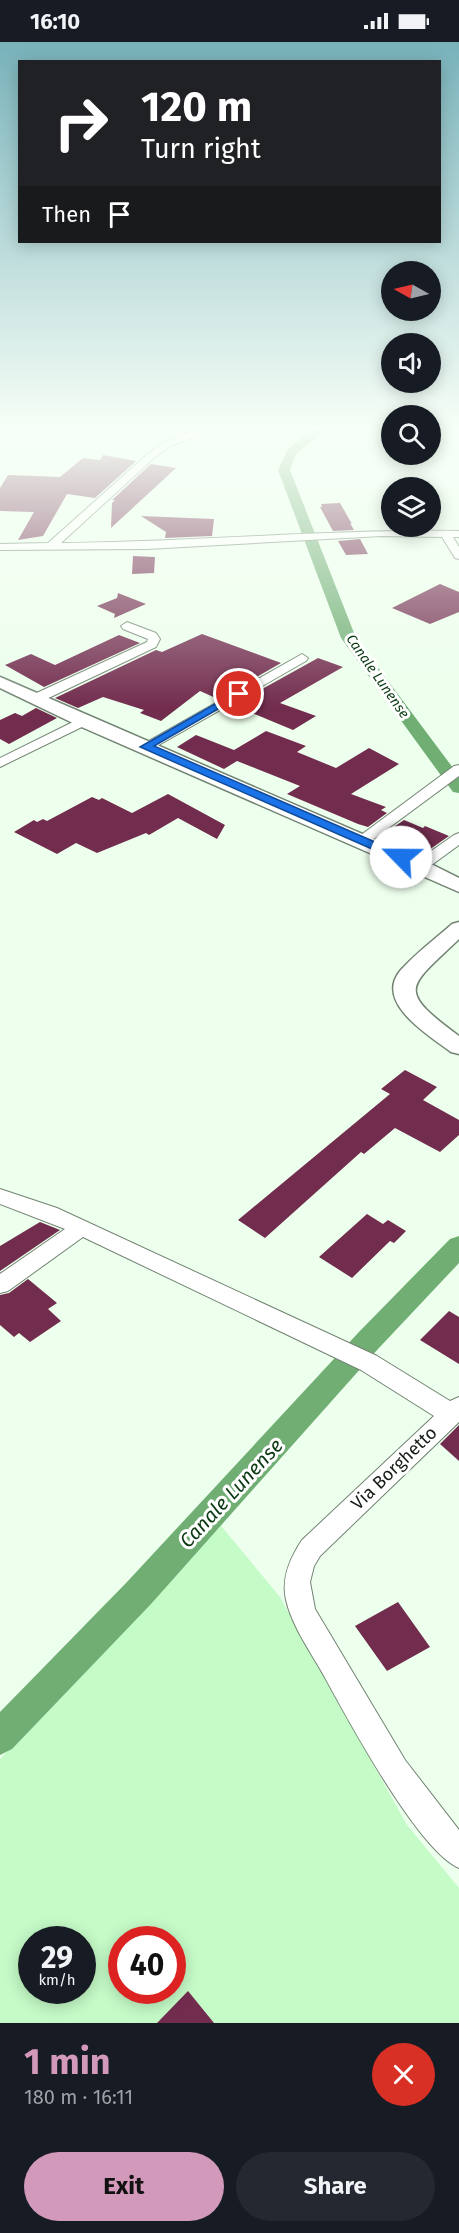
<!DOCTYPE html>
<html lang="en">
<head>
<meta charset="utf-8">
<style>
  body { margin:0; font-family:"Fira Sans",sans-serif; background:#242831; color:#f1f3f6; height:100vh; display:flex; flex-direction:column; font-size:22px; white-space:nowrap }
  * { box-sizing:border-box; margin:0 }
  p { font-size:20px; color:#9ea1a6 }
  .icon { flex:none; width:33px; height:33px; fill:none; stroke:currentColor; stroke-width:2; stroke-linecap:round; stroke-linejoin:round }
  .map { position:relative; height:1981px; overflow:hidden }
  .panel { display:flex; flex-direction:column; background:#171b24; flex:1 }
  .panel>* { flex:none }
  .hud { position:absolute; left:18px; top:18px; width:423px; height:183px; border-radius:0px; box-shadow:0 3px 15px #0003; background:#202124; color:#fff; overflow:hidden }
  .needle { width:39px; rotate:278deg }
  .controls { position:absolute; left:381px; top:219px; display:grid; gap:12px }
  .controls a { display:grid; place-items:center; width:60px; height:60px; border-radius:50%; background:#171b24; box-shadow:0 3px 15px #0003; font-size:30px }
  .speed { position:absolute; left:18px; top:1884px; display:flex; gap:12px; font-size:30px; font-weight:700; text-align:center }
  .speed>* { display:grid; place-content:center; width:78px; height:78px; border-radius:50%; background:#171b24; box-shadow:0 3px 15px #0003; line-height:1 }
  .speed small { font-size:15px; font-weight:400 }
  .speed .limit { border:9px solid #d22; background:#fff; color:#111 }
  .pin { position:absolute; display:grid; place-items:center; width:51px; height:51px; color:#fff; margin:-26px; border:3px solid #fff; border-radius:50%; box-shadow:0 2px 6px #0007 }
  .me { position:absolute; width:66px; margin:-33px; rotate:293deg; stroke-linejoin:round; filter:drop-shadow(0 0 4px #0008) }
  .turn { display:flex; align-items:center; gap:21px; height:126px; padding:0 24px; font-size:27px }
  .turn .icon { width:78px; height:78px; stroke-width:2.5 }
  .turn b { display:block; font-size:42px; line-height:51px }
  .then { display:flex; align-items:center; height:57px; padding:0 24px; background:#0003; gap:12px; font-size:22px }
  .round { display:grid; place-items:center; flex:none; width:63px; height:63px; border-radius:32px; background:#242831 }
  .summary { display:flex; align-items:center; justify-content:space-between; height:102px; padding:0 24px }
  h1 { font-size:36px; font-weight:700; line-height:45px; color:#d399bb }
  .cta { display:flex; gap:12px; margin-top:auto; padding:12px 24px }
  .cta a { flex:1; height:69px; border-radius:36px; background:#d399bb; color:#111; font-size:24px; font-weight:700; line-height:69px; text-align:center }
  .cta a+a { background:#242831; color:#f1f3f6 }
  .status { display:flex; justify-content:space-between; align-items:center; height:42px; padding:0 30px; background:#171b24; direction:ltr }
  .status svg { height:16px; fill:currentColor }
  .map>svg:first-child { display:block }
  .green { fill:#c5fbc7; fill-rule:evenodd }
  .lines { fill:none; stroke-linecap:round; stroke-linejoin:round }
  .canal { fill:#70ae74; fill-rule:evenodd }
  .building { fill:#722c4e }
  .minor-casing { stroke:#738373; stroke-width:2 }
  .tertiary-casing { stroke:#738373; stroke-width:3 }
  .minor { fill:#fff; fill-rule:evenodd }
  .tertiary { fill:#fff; fill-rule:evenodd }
  .route { fill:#1a73e8; stroke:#114b97; stroke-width:1.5 }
  .labels { text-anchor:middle; stroke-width:6; stroke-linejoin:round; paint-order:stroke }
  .far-water-label { font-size:14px; font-style:italic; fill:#0a3912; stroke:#fff }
  .near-street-label { font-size:18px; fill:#161c16; stroke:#fff }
  .near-water-label { font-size:20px; font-style:italic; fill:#0a3912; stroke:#fff }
</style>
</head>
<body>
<div class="status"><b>16:10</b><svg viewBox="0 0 49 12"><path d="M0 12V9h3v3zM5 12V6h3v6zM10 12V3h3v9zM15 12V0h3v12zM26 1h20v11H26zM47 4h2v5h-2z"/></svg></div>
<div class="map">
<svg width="459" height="1981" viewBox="0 0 459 1981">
  <rect width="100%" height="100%" fill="#edffed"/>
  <path class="green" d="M217 1479 280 1555 407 1783 459 1846V1981H0V1717ZM32 1898H82V1948H32ZM122 1898H172V1948H122Z"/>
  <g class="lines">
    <g class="canal">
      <path d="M311 388H325L296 412 290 428 356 596 459 734V751L453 750 341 596 278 428 288 407Z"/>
      <path d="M459 1194V1221L378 1307 151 1562 12 1707 0 1713V1670L127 1540 358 1291 450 1197Z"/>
    </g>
  </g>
  <g class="building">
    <path d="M103 413 136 419 95 456 67 452 43 494 18 498 34 470 0 469V446L8 433 60 435 83 416 100 418Z"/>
    <path d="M151 422 176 426 111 486 112 461 115 458H112Z"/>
    <path d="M340 461 352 482 350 481 354 488 333 489 320 465H322L321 462Z"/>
    <path d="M141 474 214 477 212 494 165 496 166 490Z"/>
    <path d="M360 497 368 512 346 513 338 499Z"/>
    <path d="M133 514 155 515 154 531 132 532Z"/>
    <path d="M440 542 459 550V570L430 582 392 566Z"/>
    <path d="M118 551 146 562 114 576 115 572 97 564 117 556Z"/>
    <path d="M202 592 281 621 218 657 200 649 161 679 140 671 144 668 103 655 78 666 55 656 156 608 162 610Z"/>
    <path d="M119 593 140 601 44 645 5 623 31 612 55 623Z"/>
    <path d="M318 616 343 625 280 661 316 674 293 688 233 663Z"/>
    <path d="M36 666 57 676 9 702 0 697V678L15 671 22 674Z"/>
    <path d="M266 689 306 704 297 710 336 726 369 706 399 722 351 752 386 765 381 768 387 771 368 785 358 782 287 752 300 744 237 719 224 727 177 705 196 693 234 708Z"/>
    <path d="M168 752 225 783 217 797 178 776 149 793 146 791 97 811 76 801 57 812 14 790 34 778 37 780 43 777 47 779 92 755 99 758 102 756 132 771Z"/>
    <path d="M404 778 423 786 425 784 449 794 426 810 384 792Z"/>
    <path d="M405 1028 437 1045 423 1058 459 1078V1093L440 1110 395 1086 364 1112 361 1110 265 1196 238 1178 390 1052 381 1047Z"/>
    <path d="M367 1172 383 1182 388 1178 406 1189 394 1201 390 1199 352 1236 319 1215Z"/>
    <path d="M40 1180 60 1188 0 1229V1204Z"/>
    <path d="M28 1237 57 1261 48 1267 61 1279 30 1300 19 1291 14 1295 0 1283V1253L9 1251Z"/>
    <path d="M449 1269 459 1275V1322L420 1298Z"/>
    <path d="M459 1383V1419L440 1402Z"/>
    <path d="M398 1560 430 1605 387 1629 355 1584Z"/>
    <path d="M188 1949 214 1981H157Z"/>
  </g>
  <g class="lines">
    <defs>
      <g id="minor">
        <path d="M196 388H209L171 404 155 415 61 501C194 500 326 487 459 489V495H453L459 505V517L455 516 442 495 381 494 147 507 0 508V502L48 501 149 411 165 400Z"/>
        <path d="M127 580 156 591 160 597 156 605 40 660H30L28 657 30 654 147 600 148 597 123 587 121 584Z"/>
        <path d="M302 612 308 616 306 619 150 708H140L138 705Z"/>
        <path d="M83 675 88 676 90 679 88 682 0 725V716Z"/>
        <path d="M459 723V734L367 802H357L354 799 357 796 454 724Z"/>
        <path d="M459 791V803L426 827H414L412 824 414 821 454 793Z"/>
        <path d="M0 1147 57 1166 351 1302 377 1314 450 1359 459 1355V1380L320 1514 314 1524 310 1540 315 1567 405 1718 459 1788V1826C418 1809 346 1674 323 1632 310 1609 292 1584 286 1558 281 1536 290 1516 302 1498L434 1374 361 1328 83 1195 8 1249 0 1251V1232L65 1187 0 1162Z"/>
      </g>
      <g id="tertiary">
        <path d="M0 635 427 820 459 836V850L77 683 0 646Z"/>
        <path d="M459 880V897C408 946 395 947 459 994V1012L451 1010C430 994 374 961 400 929 415 912 435 897 452 882Z"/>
      </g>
    </defs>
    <use href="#minor" class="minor-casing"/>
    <use href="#tertiary" class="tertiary-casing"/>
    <use href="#minor" class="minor"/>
    <use href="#tertiary" class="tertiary"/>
  </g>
  <linearGradient id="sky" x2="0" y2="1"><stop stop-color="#78b2ba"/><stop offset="0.58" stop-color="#f7fff7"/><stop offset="1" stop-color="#f7fff7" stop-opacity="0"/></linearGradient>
  <rect width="459" height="666" fill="url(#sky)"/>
  <path class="route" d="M236 650 244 652 154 704 405 813V818H397L140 705Z"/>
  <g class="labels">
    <g class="far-water-label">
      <text transform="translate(378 634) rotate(55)" y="5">Canale Lunense</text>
    </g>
    <g class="near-street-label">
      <text transform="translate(394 1426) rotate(-44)" y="6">Via Borghetto</text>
    </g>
    <g class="near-water-label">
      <text transform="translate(231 1451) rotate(-47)" y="7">Canale Lunense</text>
    </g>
  </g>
</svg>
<div class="controls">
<a><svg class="needle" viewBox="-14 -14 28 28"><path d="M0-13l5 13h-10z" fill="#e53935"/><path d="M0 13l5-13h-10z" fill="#9ea1a6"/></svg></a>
<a><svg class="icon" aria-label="sound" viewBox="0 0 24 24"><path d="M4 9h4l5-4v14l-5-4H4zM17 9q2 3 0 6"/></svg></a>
<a><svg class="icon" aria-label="search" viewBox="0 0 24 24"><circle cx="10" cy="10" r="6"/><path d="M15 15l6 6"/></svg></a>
<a><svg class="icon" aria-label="layers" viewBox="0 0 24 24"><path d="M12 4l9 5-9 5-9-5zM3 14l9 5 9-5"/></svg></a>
</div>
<div class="speed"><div>29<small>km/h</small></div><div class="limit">40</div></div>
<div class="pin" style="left:239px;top:652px;background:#d93025"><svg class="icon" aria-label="arrive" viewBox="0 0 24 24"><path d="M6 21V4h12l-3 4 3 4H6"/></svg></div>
<svg class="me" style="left:401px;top:815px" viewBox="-20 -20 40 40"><circle r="19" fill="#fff"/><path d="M0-13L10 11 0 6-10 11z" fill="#1a73e8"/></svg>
<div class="hud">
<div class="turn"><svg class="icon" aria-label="right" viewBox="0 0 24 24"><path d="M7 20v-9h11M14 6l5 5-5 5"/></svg><div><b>120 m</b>Turn right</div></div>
<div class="then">Then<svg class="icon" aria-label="arrive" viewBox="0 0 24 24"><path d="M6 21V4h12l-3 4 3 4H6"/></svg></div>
</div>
</div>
<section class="panel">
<div class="summary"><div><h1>1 min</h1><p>180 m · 16:11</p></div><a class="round" style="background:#d93025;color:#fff"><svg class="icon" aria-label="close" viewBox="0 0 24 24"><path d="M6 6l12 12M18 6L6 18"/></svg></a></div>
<div class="cta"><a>Exit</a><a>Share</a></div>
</section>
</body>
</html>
